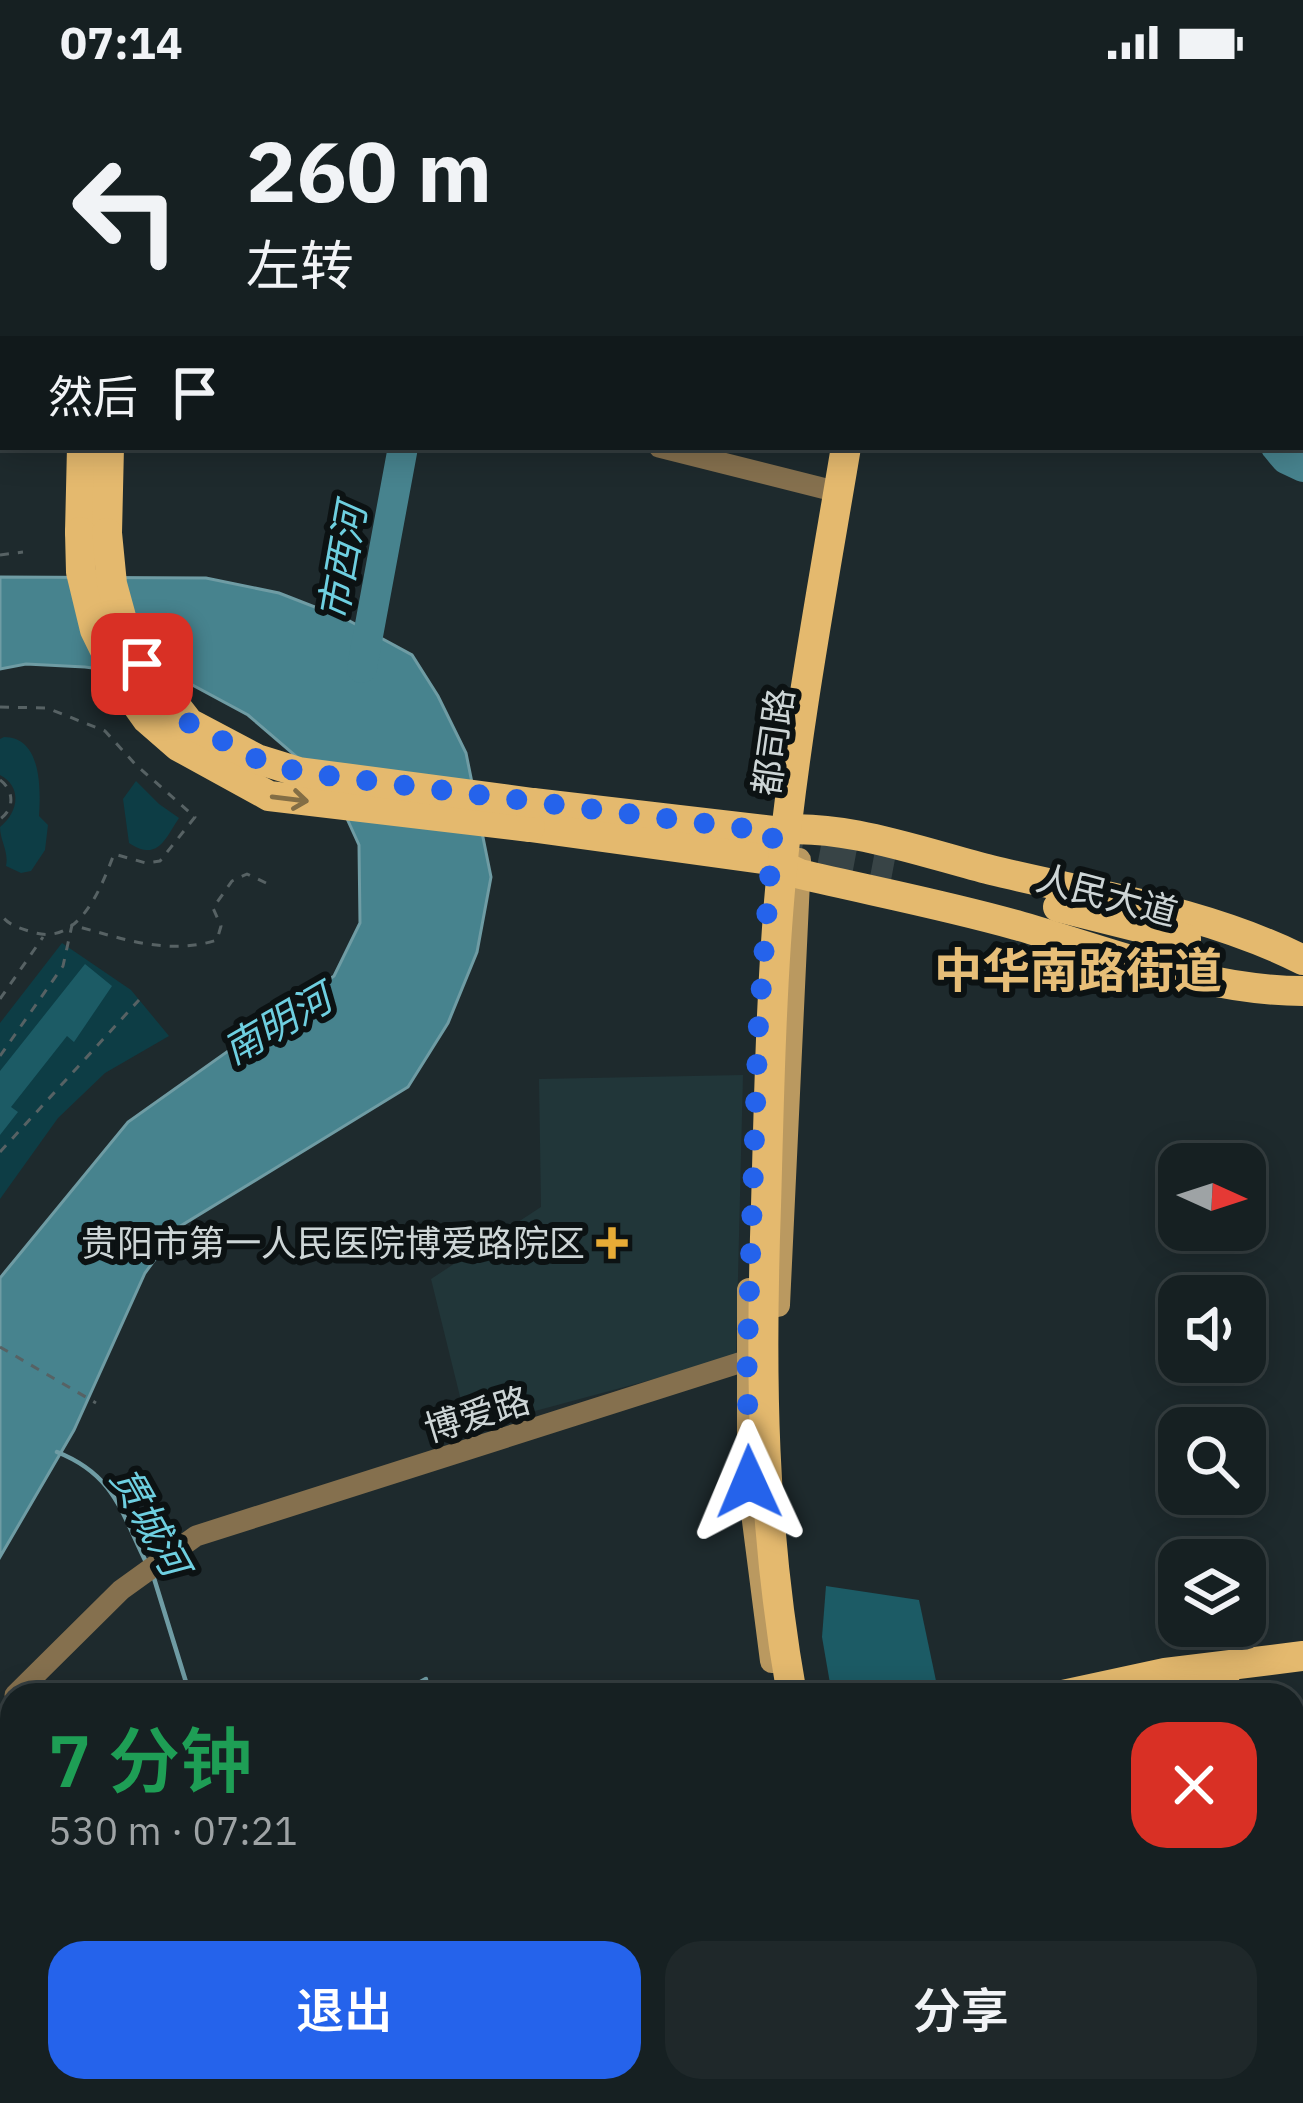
<!DOCTYPE html>
<html lang="zh">
<head>
<meta charset="utf-8">
<style>
  body { margin:0; font-family:"IBM Plex Sans","Noto Sans SC",sans-serif; background:#1f282a; color:#f1f3f6; height:100vh; display:flex; flex-direction:column; font-size:45px; white-space:nowrap }
  * { box-sizing:border-box; margin:0 }
  p { font-size:39px; color:#9ea3a5 }
  .icon { flex:none; width:66px; height:66px; fill:none; stroke:currentColor; stroke-width:2; stroke-linecap:round; stroke-linejoin:round }
  .map { position:relative; flex:1; overflow:hidden }
  .drawer { position:absolute; left:0px; top:1599px; width:1305px; height:420px; display:flex; flex-direction:column; background:#162022; border-radius:36px 36px 0 0; box-shadow:0 6px 30px #0003,0 0 0 3px #353e40 }
  .drawer>* { flex:none }
  .top-card { position:absolute; left:0px; top:0px; width:1305px; height:366px; box-shadow:0 6px 30px #0003,0 0 0 3px #353e40; background:#162022; color:#f1f3f6; overflow:hidden }
  .needle { width:78px; rotate:93deg }
  .controls { position:absolute; left:1158px; top:1059px; display:grid; gap:24px }
  .controls a { display:grid; place-items:center; width:108px; height:108px; border-radius:24px; background:#162022; box-shadow:0 6px 30px #0003,0 0 0 3px #353e40; font-size:60px }
  .pin { position:absolute; display:grid; place-items:center; width:102px; height:102px; color:#fff; margin:-51px; border-radius:24px; box-shadow:0 6px 18px #0006 }
  .me { position:absolute; width:132px; margin:-66px; rotate:359deg; stroke-linejoin:round; filter:drop-shadow(0 0 9px #0008) }
  .turn { display:flex; align-items:center; gap:42px; height:252px; padding:0 48px; font-size:54px }
  .turn .icon { width:156px; height:156px; stroke-width:2.5 }
  .turn b { display:block; font-size:84px; line-height:102px }
  .then { display:flex; align-items:center; height:114px; padding:0 48px; background:#0003; gap:24px; font-size:45px }
  .round { display:grid; place-items:center; flex:none; width:126px; height:126px; border-radius:36px; background:#1f282a }
  .overview { display:flex; align-items:center; justify-content:space-between; height:204px; padding:0 48px }
  h1 { font-size:72px; font-weight:600; line-height:90px; color:#1e9e55 }
  .button { display:flex; gap:24px; margin-top:auto; padding:24px 48px }
  .button a { flex:1; height:138px; border-radius:36px; background:#2563eb; color:#fff; font-size:48px; font-weight:600; line-height:138px; text-align:center }
  .button a+a { background:#1f282a; color:#f1f3f6 }
  .status { display:flex; justify-content:space-between; align-items:center; height:84px; padding:0 60px; background:#162022; direction:ltr }
  .status svg { height:33px; fill:currentColor }
  .map>svg:first-child { display:block }
  .built { fill:#213639 }
  .green { fill:#0d3d45 }
  .water { fill:#47838e; stroke:#6f9ca4; stroke-width:3 }
  .lines { fill:none; stroke-linecap:round; stroke-linejoin:round }
  .stream { stroke:#6f9ca4; stroke-width:4.5 }
  .river { stroke:#47838e; stroke-width:30 }
  .building { fill:#1c5b65 }
  .highway-tunnel { stroke:#384446; stroke-width:36; stroke-dasharray:36 18; stroke-linecap:butt }
  .path { stroke:#576264; stroke-width:3; stroke-dasharray:9 9; stroke-linecap:butt }
  .street { stroke:#85704e; stroke-width:21 }
  .secondary { stroke:#ba9960; stroke-width:24 }
  .primary { stroke:#e4b96e; stroke-width:30 }
  .primary-bridge { stroke:#e4b96e; stroke-width:30 }
  .oneway { stroke:#836e45 }
  .route { stroke:#2563eb; stroke-width:21; stroke-dasharray:0 37.8 }
  .poi-dot { fill:#e7ac36; stroke:#0c1213; stroke-width:4.5 }
  .labels { text-anchor:middle; stroke-width:12; stroke-linejoin:round; paint-order:stroke }
  .street-label { font-size:36px; fill:#cdd5d6; stroke:#0c1213 }
  .poi-label { font-size:36px; fill:#cdd5d6; stroke:#0c1213; text-anchor:end }
  .water-label { font-size:39px; font-style:italic; fill:#6ecfe0; stroke:#0c1213 }
  .district-label { font-size:48px; font-weight:bold; fill:#e7be78; stroke:#0c1213 }
</style>
</head>
<body>
<div class="status"><b>07:14</b><svg viewBox="0 0 49 12"><path d="M0 12V9h3v3zM5 12V6h3v6zM10 12V3h3v9zM15 12V0h3v12zM26 1h20v11H26zM47 4h2v5h-2z"/></svg></div>
<div class="map">
<svg width="1303" height="2019" viewBox="0 0 1303 2019">
  <rect width="100%" height="100%" fill="#1e2a2d"/>
  <path class="built" d="M743 991 736 1273 468 1345 431 1195 541 1123 539 995Z"/>
  <g class="green">
    <path d="M4 653C41 653 41 703 39 732L48 741 45 766 31 787 21 789 6 782C9 767 0 757 0 743 18 729 23 703 0 691V655Z"/>
    <path d="M136 697 159 720 179 734C165 755 158 778 129 759L123 715Z"/>
    <path d="M62 859 131 906 169 952 105 989 58 1034 0 1115V939Z"/>
  </g>
  <path class="water" d="M0 493 206 494 279 509 346 535 412 571 438 612 466 669 491 793 477 868 448 939 408 1003 179 1143 145 1189 74 1346 0 1473V1194L128 1038 334 892 360 839 359 761 333 704 248 631 183 596 85 583 26 580 0 585Z"/>
  <g class="lines">
    <g class="stream">
      <path d="M57 1368C115 1391 121 1428 147 1480"/>
      <path d="M153 1491 190 1611"/>
      <path d="M397 1611 426 1595"/>
    </g>
    <g class="river">
      <path d="M1276 363 1286 375 1303 383"/>
      <path d="M362 584 403 363"/>
    </g>
  </g>
  <g class="building">
    <path d="M85 880 112 902 74 958 67 952 11 1023 18 1028 0 1051V987Z"/>
    <path d="M826 1502 919 1516 939 1611H832L822 1553Z"/>
  </g>
  <g class="lines">
    <path class="highway-tunnel" d="M765 767 892 791"/>
    <g class="path">
      <path d="M0 471 23 468"/>
      <path d="M0 623 47 624 105 647 135 680 195 733 160 777 146 779 114 770C101 804 79 863 32 848 19 844 7 841 0 829"/>
      <path d="M0 696C14 706 15 725 0 735"/>
      <path d="M0 915 43 853"/>
      <path d="M0 972 63 882 72 841C121 854 167 872 217 856L221 842 213 824 232 797 247 790 266 799"/>
      <path d="M0 1068 139 916"/>
      <path d="M0 1263 96 1319"/>
    </g>
    <g class="street">
      <path d="M659 363 826 405"/>
      <path d="M15 1611 121 1506 196 1452 764 1271"/>
      <path d="M564 2007 565 2019"/>
      <path d="M1239 2007 1241 2019"/>
    </g>
    <g class="secondary">
      <path d="M749 1206V1398L772 1577"/>
      <path d="M778 1221 799 776"/>
      <path d="M0 1762 12 1771"/>
      <path d="M0 1812 12 1821"/>
      <path d="M844 2007 847 2019"/>
      <path d="M896 2007 898 2019"/>
    </g>
    <g class="primary">
      <path d="M49 0 50 3"/>
      <path d="M79 0 80 3"/>
      <path d="M1272 0 1277 3"/>
      <path d="M907 3 908 0"/>
      <path d="M1302 17 1303 18"/>
      <path d="M80 448 82 363"/>
      <path d="M107 449 109 363"/>
      <path d="M533 719 773 747C838 737 927 770 991 786 1095 811 1208 828 1303 876"/>
      <path d="M530 743 770 776 800 790C872 807 945 821 1016 841 1110 868 1205 907 1303 907"/>
      <path d="M1058 823 1186 855"/>
      <path d="M1063 1611 1165 1589 1303 1572"/>
      <path d="M1166 1611 1225 1600"/>
      <path d="M866 2007 868 2019"/>
      <path d="M260 2019 277 2007"/>
      <path d="M301 2019 319 2007"/>
    </g>
    <g class="primary-bridge">
      <path d="M80 448 81 488 95 546 120 597 147 635 178 662 269 712 530 743"/>
      <path d="M107 449 112 500 126 551 143 580 189 639 257 675 299 688 533 719"/>
      <path d="M792 1611C762 1443 760 1291 766 1122 769 1013 771 903 781 795 795 650 822 506 846 363"/>
    </g>
  </g>
  <defs><path id="oneway-shaft" d="M-6 0H5M1.5-3L5.5 0L1.5 3" fill="none" stroke-width="1.6" stroke-linecap="round" stroke-linejoin="round" transform="scale(3)"/></defs>
  <use class="oneway" href="#oneway-shaft" transform="translate(290 715) rotate(7)"/>
  <g class="lines">
    <path class="route" d="M142 580 189 639 257 675 299 688 773 748 758 948 747 1279 749 1398"/>
  </g>
  <path class="poi-dot" d="M606 1141h12v12h12v12h-12v12h-12v-12h-12v-12h12z"/>
  <g class="labels">
    <g class="street-label">
      <text transform="translate(773 658) rotate(-82)" y="13">都司路</text>
      <text transform="translate(1107 811) rotate(15)" y="13">人民大道</text>
      <text transform="translate(477 1330) rotate(-17)" y="13">博爱路</text>
    </g>
    <g class="poi-label">
      <text x="585" y="1172">贵阳市第一人民医院博爱路院区</text>
    </g>
    <g class="water-label">
      <text transform="translate(342 478) rotate(-80)" y="14">市西河</text>
      <text transform="translate(277 940) rotate(-30)" y="14">南明河</text>
      <text transform="translate(150 1437) rotate(61)" y="14">贯城河</text>
    </g>
    <g class="district-label">
      <text x="1078" y="904">中华南路街道</text>
    </g>
  </g>
</svg>
<div class="controls">
<a><svg class="needle" viewBox="-14 -14 28 28"><path d="M0-13l5 13h-10z" fill="#e53935"/><path d="M0 13l5-13h-10z" fill="#9ea3a5"/></svg></a>
<a><svg class="icon" aria-label="sound" viewBox="0 0 24 24"><path d="M4 9h4l5-4v14l-5-4H4zM17 9q2 3 0 6"/></svg></a>
<a><svg class="icon" aria-label="search" viewBox="0 0 24 24"><circle cx="10" cy="10" r="6"/><path d="M15 15l6 6"/></svg></a>
<a><svg class="icon" aria-label="layers" viewBox="0 0 24 24"><path d="M12 4l9 5-9 5-9-5zM3 14l9 5 9-5"/></svg></a>
</div>
<div class="pin" style="left:142px;top:580px;background:#d93025"><svg class="icon" aria-label="arrive" viewBox="0 0 24 24"><path d="M6 21V4h12l-3 4 3 4H6"/></svg></div>
<svg class="me" style="left:749px;top:1398px" viewBox="-20 -20 40 40"><path d="M0-17L14 15 0 8-14 15z" fill="#2563eb" stroke="#fff" stroke-width="4"/></svg>
<div class="top-card">
<div class="turn"><svg class="icon" aria-label="left" viewBox="0 0 24 24"><path d="M17 20v-9H6M10 6l-5 5 5 5"/></svg><div><b>260 m</b>左转</div></div>
<div class="then">然后<svg class="icon" aria-label="arrive" viewBox="0 0 24 24"><path d="M6 21V4h12l-3 4 3 4H6"/></svg></div>
</div>
<section class="drawer">
<div class="overview"><div><h1>7 分钟</h1><p>530 m · 07:21</p></div><a class="round" style="background:#d93025;color:#fff"><svg class="icon" aria-label="close" viewBox="0 0 24 24"><path d="M6 6l12 12M18 6L6 18"/></svg></a></div>
<div class="button"><a>退出</a><a>分享</a></div>
</section>
</div>
</body>
</html>
